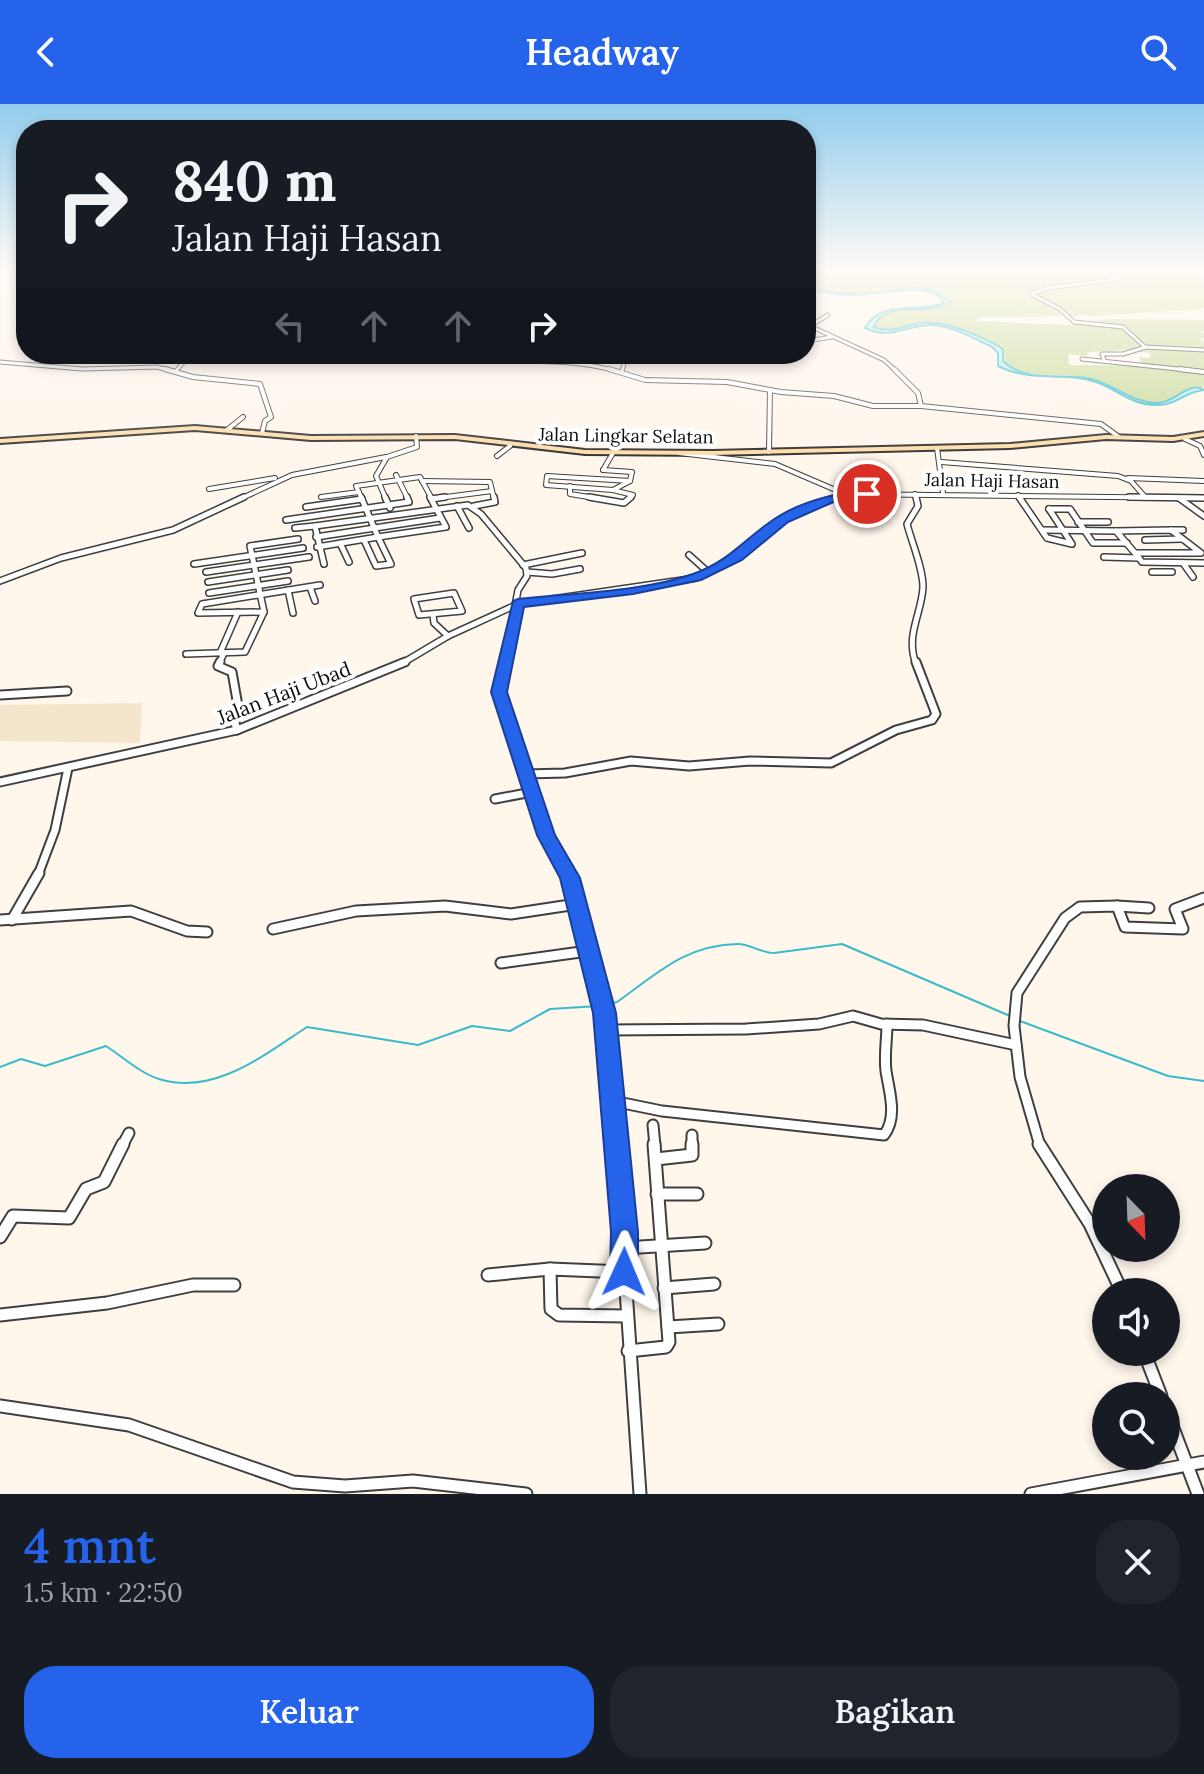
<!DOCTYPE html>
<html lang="id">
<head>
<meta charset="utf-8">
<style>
  body { margin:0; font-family:Lora,serif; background:#20242c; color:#f1f3f6; height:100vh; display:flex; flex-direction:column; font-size:30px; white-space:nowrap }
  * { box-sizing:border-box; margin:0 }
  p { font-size:26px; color:#9ea1a6 }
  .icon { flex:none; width:44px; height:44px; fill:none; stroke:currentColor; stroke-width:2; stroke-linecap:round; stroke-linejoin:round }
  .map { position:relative; height:1390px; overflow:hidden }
  .details { display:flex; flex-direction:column; background:#171b24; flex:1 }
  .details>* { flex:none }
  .banner { position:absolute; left:16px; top:16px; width:800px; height:244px; border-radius:32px; box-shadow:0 4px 12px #0003; background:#171b24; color:#f1f3f6; overflow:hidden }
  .needle { width:52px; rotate:157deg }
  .buttons { position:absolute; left:1092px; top:1070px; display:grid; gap:16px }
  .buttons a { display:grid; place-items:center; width:88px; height:88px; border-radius:50%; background:#171b24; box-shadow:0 4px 12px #0003; font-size:40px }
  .pin { position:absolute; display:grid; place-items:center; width:68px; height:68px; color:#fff; margin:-34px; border:4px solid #fff; border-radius:50%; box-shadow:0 2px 8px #0007 }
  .me { position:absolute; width:88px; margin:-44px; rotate:1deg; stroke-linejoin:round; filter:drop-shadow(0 0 6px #0008) }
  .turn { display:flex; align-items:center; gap:28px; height:168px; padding:0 24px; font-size:36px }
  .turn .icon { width:104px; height:104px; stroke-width:2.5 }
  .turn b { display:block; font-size:56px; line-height:68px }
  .lanes { display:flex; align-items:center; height:76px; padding:0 24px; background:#0003; justify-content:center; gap:40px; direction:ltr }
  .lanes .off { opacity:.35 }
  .round { display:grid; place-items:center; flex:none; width:84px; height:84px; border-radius:32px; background:#20242c }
  .head { display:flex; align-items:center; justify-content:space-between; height:136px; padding:0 24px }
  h1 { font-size:48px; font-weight:600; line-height:60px; color:#2563eb }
  .action { display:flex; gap:16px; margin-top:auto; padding:16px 24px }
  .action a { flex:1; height:92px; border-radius:32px; background:#2563eb; color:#fff; font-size:32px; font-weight:600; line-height:92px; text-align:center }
  .action a+a { background:#20242c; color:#f1f3f6 }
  header { display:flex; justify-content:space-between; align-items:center; height:104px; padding:0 24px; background:#2563eb; color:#fff; font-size:36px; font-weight:600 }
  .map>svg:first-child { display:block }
  .farmland { fill:#f4e6cd }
  .forest { fill:#c7d996; fill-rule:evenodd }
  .water { fill:#b2eff5; stroke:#39bbcb; stroke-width:2 }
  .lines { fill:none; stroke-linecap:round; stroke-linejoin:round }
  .stream { stroke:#39bbcb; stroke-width:2 }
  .street-far5-casing { stroke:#3f3f3f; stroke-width:5 }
  .street-far4-casing { stroke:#3f3f3f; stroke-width:6 }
  .street-far3-casing { stroke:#3f3f3f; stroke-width:8 }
  .street-far2-casing { stroke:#3f3f3f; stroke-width:11 }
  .street-far1-casing { stroke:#3f3f3f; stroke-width:13 }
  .street-casing { stroke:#3f3f3f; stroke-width:15 }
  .secondary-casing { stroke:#2e2e2e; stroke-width:4 }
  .street-far5 { stroke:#fff; stroke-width:3 }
  .street-far4 { stroke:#fff; stroke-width:4 }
  .street-far3 { stroke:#fff; stroke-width:5 }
  .street-far2 { stroke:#fff; stroke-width:7 }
  .street-far1 { stroke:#fff; stroke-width:9 }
  .street { stroke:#fff; stroke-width:11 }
  .secondary { fill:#fedca8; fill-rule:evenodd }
  .route { fill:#2563eb; stroke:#184099; stroke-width:2 }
  .labels { text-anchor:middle; stroke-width:8; stroke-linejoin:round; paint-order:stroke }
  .far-street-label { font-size:18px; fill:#0c0c0c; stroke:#fff }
  .street-label { font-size:20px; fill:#0c0c0c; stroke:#fff }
</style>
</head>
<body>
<header><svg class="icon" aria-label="back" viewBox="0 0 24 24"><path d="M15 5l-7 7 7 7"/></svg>Headway<svg class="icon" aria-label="search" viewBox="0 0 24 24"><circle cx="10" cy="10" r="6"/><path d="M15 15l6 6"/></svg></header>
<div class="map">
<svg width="1204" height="1390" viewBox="0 0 1204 1390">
  <rect width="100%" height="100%" fill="#fff6ec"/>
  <path class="farmland" d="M142 599 140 639 0 637V601Z"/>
  <path class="forest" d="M806 167 1189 170 1204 174V203L1200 204 1203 205 1092 212 1077 210 1081 212 981 213 976 217 1067 221 1109 215 1204 216V227H1199L1204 230V234L1199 235 1204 238V283C1184 286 1176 299 1159 299 1133 299 1120 282 1097 276 1066 267 1036 276 1006 261L1003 246C983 237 956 220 933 219 909 218 899 231 872 223 887 198 921 207 946 202L947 193C920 177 888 189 858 189 841 190 823 187 806 185ZM1122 246 1150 249V254L1139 253 1141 258 1153 262 1069 261 1068 250 1087 252 1089 248Z"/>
  <path class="water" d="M914 184 934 186 951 198C927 214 888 193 873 223 893 230 902 222 921 219 944 215 979 232 999 242L1003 246V257C1024 278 1060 270 1087 274 1113 278 1128 298 1156 299 1174 300 1189 276 1204 286 1186 287 1177 301 1158 301 1132 302 1119 286 1096 278 1064 267 1031 279 998 262V249L992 243C976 235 951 222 933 221 908 220 891 237 865 224 882 194 917 210 944 199 934 176 877 190 856 191 839 191 823 188 806 186L859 190Z"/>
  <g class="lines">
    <g class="stream">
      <path d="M608 900 617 898C658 869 685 841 738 840 750 840 761 849 774 849L842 840 1010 912"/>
      <path d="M1020 917 1168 972 1204 977"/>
      <path d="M0 963 21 955 45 962 106 942C123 953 140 969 159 975 214 992 264 951 307 923L418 941 472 922 510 927 550 905 598 902"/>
    </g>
    <defs>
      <g id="street-far5">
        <path d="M1089 167 1118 175 1048 184 1031 190 1060 205 1074 218 1123 223 1145 243 1204 246"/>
        <path d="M1189 167 1204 169"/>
        <path d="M828 211 810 222 884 256 896 267"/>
        <path d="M806 237 832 233"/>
        <path d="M318 250H322"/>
        <path d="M463 250C516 262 564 252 616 267"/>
        <path d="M1082 255 1197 267"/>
        <path d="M1104 256 1102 250H1123L1146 243"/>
        <path d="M0 258 82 265 157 263 172 267"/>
        <path d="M176 267 187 254 255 250"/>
        <path d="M622 267 626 253 676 250"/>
      </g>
      <g id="street-far4">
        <path d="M165 265 193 273 260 280 271 313 265 317 262 329"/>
        <path d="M609 265 645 276 727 278 781 288 834 292 873 302H921"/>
        <path d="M894 265 918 289 921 302 1101 320 1119 333"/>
        <path d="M1179 265 1204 268"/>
        <path d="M227 326 243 313"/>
        <path d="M1185 335 1200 342 1204 351"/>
        <path d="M937 344 943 389"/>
        <path d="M769 348 770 286"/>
        <path d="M679 349 775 360 845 390"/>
        <path d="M497 352 510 342"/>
        <path d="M941 358 1118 372 1131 377 1146 394"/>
        <path d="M603 366 632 368 630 377"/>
        <path d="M603 366 613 349"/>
        <path d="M396 371 408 395"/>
        <path d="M547 372 630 377 613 386 546 381Z"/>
        <path d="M1128 374 1204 377"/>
        <path d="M422 377 490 378 494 395"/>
        <path d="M570 382V390L601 395"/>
        <path d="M209 385 275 374"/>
        <path d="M613 386 633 391 628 395"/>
        <path d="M915 390 916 395"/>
        <path d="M1018 391 1021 395"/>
        <path d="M321 393 359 388"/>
        <path d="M240 395 292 371 386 353"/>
        <path d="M362 395 356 382 420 373 432 395"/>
        <path d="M386 395 376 372 387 353 417 343 416 332"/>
        <path d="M431 395 492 387"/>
        <path d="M832 395 845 390 1204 394"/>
      </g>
      <g id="street-far3">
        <path d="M361 393 378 433"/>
        <path d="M385 393 390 404"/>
        <path d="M589 393 624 399 631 393"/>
        <path d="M916 393 918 402 907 420C912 439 923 464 923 483 922 509 905 531 916 560"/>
        <path d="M1019 393 1047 434 1072 440 1049 405"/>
        <path d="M1129 393 1204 394"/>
        <path d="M1179 394 1204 412"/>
        <path d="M431 395 445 393"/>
        <path d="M457 402 469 424"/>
        <path d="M474 402 495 398 494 393"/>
        <path d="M306 403 362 395"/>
        <path d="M1049 405H1070L1093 439H1127"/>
        <path d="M286 416 409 398 407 393"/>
        <path d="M1078 418H1108"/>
        <path d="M295 424 315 422"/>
        <path d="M1042 426 1116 427"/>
        <path d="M1171 426 1201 449H1135L1116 427Z"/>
        <path d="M1171 426H1183"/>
        <path d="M316 433 440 414"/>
        <path d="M378 433 446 423 430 393"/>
        <path d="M364 436 376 462 391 460 378 433"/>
        <path d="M1145 436 1182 435"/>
        <path d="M340 439 349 458"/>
        <path d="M317 443 378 433"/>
        <path d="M1135 449 1142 458 1204 459"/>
        <path d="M689 451 708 468"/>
        <path d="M1104 453 1139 454"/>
        <path d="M1183 459 1193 473"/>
        <path d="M194 460 303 444"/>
        <path d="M324 460 315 422 468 401 481 410 526 464 527 472 518 486 504 560"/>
        <path d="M523 461 582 449"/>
        <path d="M206 468 309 453"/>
        <path d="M527 468 552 470 580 465"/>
        <path d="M1152 468H1172"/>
        <path d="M0 477 61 454 173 426 244 393"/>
        <path d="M208 478 288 466"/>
        <path d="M310 483 315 497"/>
        <path d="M288 486 293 509"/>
        <path d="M209 489 288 477"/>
        <path d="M454 489 462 507 419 511 414 495Z"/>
        <path d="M264 508 198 509 202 500 320 481"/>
        <path d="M433 511 434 519 448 532"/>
        <path d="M220 549 238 508"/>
        <path d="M186 550 245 548 264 508 250 442 298 435"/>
        <path d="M219 560 224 549"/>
        <path d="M401 560 448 532 518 500 696 474 738 454 783 415 837 393"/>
      </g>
      <g id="street-far2">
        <path d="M220 558 218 562 232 568 238 602 232 608 237 626"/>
        <path d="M505 558 499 588 546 731 568 771"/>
        <path d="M0 591 67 587"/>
        <path d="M525 670 565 669 631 657 689 662 750 657 831 659 896 626 932 616 936 610 916 558"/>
        <path d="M0 678 237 626 405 558"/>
        <path d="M495 695 532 688"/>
        <path d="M38 771 55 726 68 664"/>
      </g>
      <g id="street-far1">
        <path d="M567 769 605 909 617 1042"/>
        <path d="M1117 802 1149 804"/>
        <path d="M0 816 131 807 187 827 207 828"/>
        <path d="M12 816 39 769"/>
        <path d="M273 825 356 807 445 802 511 810 577 800"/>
        <path d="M501 859 588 847"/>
        <path d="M606 926 746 925 819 920 853 912 881 920 923 921 1016 941"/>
        <path d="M613 997 662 1007 884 1031C898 1013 889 987 886 967 884 952 887 935 887 920"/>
        <path d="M653 1021 655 1042"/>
        <path d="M692 1031V1042"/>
        <path d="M122 1042 129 1029"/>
        <path d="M1040 1042 1020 973 1014 922 1017 889 1065 814 1080 803 1117 802 1125 823 1183 825 1175 805 1204 794"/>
      </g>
      <g id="street">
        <path d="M616 1040 640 1390"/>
        <path d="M1039 1040 1090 1120 1122 1188"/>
        <path d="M656 1055 692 1051V1040"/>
        <path d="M657 1090H697"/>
        <path d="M0 1133 13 1112 69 1114 86 1085 104 1078 123 1040"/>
        <path d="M624 1144 705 1139"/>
        <path d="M624 1168 550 1165 551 1205 559 1211 626 1212"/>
        <path d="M488 1171 550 1165"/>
        <path d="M664 1184 714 1180"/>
        <path d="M0 1211 107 1199 193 1181H234"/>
        <path d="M668 1223 718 1220"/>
        <path d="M628 1247 666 1243 669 1238 654 1040"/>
        <path d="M1144 1248 1161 1292"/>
        <path d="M0 1302 129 1321 293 1378 345 1382 413 1377 526 1390"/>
        <path d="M1166 1306 1198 1390"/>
        <path d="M1031 1390 1204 1358"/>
      </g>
      <path id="secondary" d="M195 322 311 332 455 331 585 346 712 347 1010 340 1106 331 1173 333 1204 328V332L1173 337 1106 335 1010 344 712 351 585 350 455 335 311 336 195 326 0 339V335Z"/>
    </defs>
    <use href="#street-far5" class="street-far5-casing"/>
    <use href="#street-far4" class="street-far4-casing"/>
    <use href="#street-far3" class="street-far3-casing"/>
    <use href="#street-far2" class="street-far2-casing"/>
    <use href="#street-far1" class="street-far1-casing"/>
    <use href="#street" class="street-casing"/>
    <use href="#secondary" class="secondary-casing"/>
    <use href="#street-far5" class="street-far5"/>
    <use href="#street-far4" class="street-far4"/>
    <use href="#street-far3" class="street-far3"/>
    <use href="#street-far2" class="street-far2"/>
    <use href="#street-far1" class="street-far1"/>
    <use href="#street" class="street"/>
    <use href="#secondary" class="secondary"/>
  </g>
  <linearGradient id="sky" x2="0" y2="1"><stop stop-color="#92cced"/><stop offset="0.46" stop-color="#fffbf6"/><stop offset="1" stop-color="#fffbf6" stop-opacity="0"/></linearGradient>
  <rect width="1204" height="361" fill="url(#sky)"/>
  <path class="route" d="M867 386 873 390 871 393 838 396 788 418 742 456 701 476 633 490 524 503 507 588 555 731 580 774 616 909 638 1128V1168L634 1178 624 1182 614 1178 610 1168 611 1128 593 909 560 774 537 731 491 588 513 497 518 495C572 489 642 488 693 470 732 456 748 431 779 412 806 396 836 389 867 386Z"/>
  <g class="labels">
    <g class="far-street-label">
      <text transform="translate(626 332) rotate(1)" y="6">Jalan Lingkar Selatan</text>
      <text transform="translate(992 377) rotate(1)" y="6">Jalan Haji Hasan</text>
    </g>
    <g class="street-label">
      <text transform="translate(284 589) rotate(-21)" y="7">Jalan Haji Ubad</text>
    </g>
  </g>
</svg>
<div class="buttons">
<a><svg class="needle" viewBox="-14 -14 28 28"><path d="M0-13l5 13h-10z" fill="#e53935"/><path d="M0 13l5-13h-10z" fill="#9ea1a6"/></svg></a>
<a><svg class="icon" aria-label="sound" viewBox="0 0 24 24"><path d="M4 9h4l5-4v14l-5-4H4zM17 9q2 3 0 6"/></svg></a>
<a><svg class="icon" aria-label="search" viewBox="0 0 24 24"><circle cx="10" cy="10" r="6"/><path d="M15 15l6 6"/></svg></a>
</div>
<div class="pin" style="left:867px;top:390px;background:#d93025"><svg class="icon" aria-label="arrive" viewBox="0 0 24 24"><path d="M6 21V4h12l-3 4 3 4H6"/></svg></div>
<svg class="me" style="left:624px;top:1168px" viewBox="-20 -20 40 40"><path d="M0-17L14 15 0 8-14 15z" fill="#2563eb" stroke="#fff" stroke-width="4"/></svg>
<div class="banner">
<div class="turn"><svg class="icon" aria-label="right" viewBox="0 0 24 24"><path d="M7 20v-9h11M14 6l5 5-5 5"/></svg><div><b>840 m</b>Jalan Haji Hasan</div></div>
<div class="lanes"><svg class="icon off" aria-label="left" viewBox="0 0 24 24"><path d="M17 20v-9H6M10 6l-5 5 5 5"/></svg><svg class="icon off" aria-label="ahead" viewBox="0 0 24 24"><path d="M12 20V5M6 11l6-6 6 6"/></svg><svg class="icon off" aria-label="ahead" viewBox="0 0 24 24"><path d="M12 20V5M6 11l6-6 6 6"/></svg><svg class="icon" aria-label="right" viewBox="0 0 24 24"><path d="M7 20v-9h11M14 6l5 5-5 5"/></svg></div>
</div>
</div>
<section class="details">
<div class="head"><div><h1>4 mnt</h1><p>1.5 km · 22:50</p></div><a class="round"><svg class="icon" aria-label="close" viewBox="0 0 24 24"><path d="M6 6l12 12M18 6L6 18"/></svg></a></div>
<div class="action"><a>Keluar</a><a>Bagikan</a></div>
</section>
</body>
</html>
